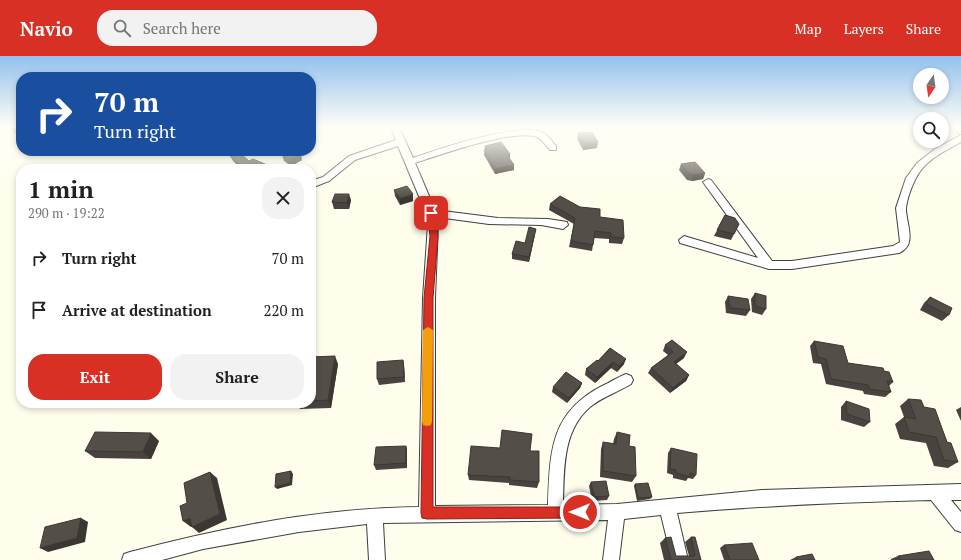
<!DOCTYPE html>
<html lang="en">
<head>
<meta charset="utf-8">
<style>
  body { margin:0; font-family:"PT Serif",serif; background:#f2f2f2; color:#202124; height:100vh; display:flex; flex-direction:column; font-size:15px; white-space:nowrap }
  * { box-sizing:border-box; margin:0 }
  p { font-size:13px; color:#757577 }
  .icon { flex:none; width:22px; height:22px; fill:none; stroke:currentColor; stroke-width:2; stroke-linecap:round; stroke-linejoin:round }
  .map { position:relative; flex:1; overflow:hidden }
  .side { position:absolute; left:16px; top:108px; width:300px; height:244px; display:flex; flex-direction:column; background:#fff; border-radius:16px; box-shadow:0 2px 6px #0003 }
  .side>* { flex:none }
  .top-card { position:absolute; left:16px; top:16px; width:300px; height:84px; border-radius:16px; box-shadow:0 2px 6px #0003; background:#1a4fa0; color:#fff; overflow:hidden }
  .needle { width:26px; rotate:193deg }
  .buttons { position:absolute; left:913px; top:12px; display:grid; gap:8px }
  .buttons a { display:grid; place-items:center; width:36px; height:36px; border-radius:50%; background:#fff; box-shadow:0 2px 6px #0003; font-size:20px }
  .pin { position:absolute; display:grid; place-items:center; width:34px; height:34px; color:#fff; margin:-17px; border-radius:8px; box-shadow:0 2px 6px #0006 }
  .me { position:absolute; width:44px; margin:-22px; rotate:270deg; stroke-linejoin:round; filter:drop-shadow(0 0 3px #0008) }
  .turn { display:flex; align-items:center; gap:14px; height:84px; padding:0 12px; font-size:18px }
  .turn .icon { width:52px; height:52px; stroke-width:2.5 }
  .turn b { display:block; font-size:28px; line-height:34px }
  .round { display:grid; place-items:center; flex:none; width:42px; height:42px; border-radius:16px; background:#f2f2f2 }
  .overview { display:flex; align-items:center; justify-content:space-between; height:68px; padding:0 12px }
  h1 { font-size:24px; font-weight:800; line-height:30px }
  .cta { display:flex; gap:8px; margin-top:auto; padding:8px 12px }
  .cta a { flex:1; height:46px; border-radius:16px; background:#d93025; color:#fff; font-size:16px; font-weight:800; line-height:46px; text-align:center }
  .cta a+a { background:#f2f2f2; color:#202124 }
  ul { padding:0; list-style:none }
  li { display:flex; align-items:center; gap:12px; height:52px; padding:0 12px }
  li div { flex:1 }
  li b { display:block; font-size:15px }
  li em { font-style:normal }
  header { display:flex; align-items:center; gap:24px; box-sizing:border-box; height:56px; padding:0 20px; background:#d93025; color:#fff }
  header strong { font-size:19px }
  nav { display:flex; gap:22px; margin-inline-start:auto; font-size:14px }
  .search { width:280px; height:36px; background:#f2f2f2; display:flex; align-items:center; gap:10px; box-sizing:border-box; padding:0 14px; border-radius:16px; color:#757577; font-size:15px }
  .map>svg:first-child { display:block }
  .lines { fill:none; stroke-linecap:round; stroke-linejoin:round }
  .minor-casing { stroke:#3f3f3f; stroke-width:2 }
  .minor { fill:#fff; fill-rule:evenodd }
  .wall { fill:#48433e }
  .shaded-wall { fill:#3b3732 }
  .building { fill:#544e48; stroke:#3b3732 }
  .route { fill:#d93025; stroke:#8d1f18 }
  .slow { fill:#f59e0b }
</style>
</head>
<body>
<header>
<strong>Navio</strong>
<div class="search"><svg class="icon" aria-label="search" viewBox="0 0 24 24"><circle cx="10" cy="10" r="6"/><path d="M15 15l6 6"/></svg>Search here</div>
<nav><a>Map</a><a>Layers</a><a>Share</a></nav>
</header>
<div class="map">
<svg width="961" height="504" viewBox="0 0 961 504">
  <rect width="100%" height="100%" fill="#fffdeb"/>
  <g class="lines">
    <defs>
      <g id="minor">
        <path d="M391 71H399L413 102C439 93 520 65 543 77 549 80 552 86 556 90V94H550C546 90 542 83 537 81 515 72 439 99 415 107L435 154 498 162 548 163 567 166 568 169 563 173 541 169 489 168 437 161 438 168 435 242V450L548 449C550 395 550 356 604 329 611 326 618 321 626 318L631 320 633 324 631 328C618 336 602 341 590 351 562 375 564 415 563 449L617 448 762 434 961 428V444H951L961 456V476L955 474 931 444C846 446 761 450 677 457L688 504H672L661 459 624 463 619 504H603L608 464 383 467 385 504H369L367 468 299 476 203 493 162 504H122L124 498 130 496C225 471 321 452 419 451L423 242 428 168 426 157 398 90 355 104 329 125 311 132V125L323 121 349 100 396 84Z"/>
        <path d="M954 71H961V78L958 77Z"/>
        <path d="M961 79V86C945 95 925 104 916 122 912 129 906 145 906 154 907 170 917 189 899 197L792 213H769L680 187 679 184 684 180 758 202 703 126 708 123 711 124 772 205H792L893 190 900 186 896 152 906 122 917 107 935 93Z"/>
      </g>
    </defs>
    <use href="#minor" class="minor-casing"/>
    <use href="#minor" class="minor"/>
  </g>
  <g class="wall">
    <path d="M578 77 597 92 583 94 577 83Z"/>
    <path d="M485 90 510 103 514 109V114L495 118 484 99Z"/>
    <path d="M282 99 302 104 291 110 284 105Z"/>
    <path d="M230 100 249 105 267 113H241L233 105Z"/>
    <path d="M681 108 705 117 703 123 692 125 687 124 679 114Z"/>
    <path d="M394 134 413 138V145L400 149 395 140Z"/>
    <path d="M351 144 349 153H334L332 146Z"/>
    <path d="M550 148 600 161 624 182 622 188 609 187V183L594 182 592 195 569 191 574 168 549 154Z"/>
    <path d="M725 159 739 168 731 184 714 180Z"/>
    <path d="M535 178 529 206 512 203V198L525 187Z"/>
    <path d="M755 237 766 253 762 259 752 256 751 243Z"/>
    <path d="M728 240 750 254 746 260 726 257 725 246Z"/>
    <path d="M930 241 949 259 942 265 920 254 924 247Z"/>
    <path d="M814 285 848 307 884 315 893 326 889 330 891 336 885 341 864 338 863 335 826 328 821 308 813 307 810 290Z"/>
    <path d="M665 289 684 302 676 308 689 319 686 325 670 337 648 317 651 312 668 299 663 295Z"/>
    <path d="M610 292 624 308 617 316 611 312 595 327 585 319 586 313 598 305Z"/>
    <path d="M311 301 338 308 331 352 300 353 297 347H311Z"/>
    <path d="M403 304 404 309 405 326 379 329 377 323Z"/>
    <path d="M582 327 580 332 567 347 552 336 553 331Z"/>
    <path d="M908 343 924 351 947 386 958 406 948 412 934 410 926 387 900 383 895 368 904 361 900 350Z"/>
    <path d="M846 345 870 366 864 371 841 364V351Z"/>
    <path d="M961 351V365L956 354Z"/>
    <path d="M617 376 629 390 636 420 632 426 600 421 601 393 603 386 613 388 614 383Z"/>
    <path d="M159 385 151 403 95 402 85 395Z"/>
    <path d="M406 390 407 394V412L376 414 374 409Z"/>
    <path d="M671 392 696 419 693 423 688 422 686 425 673 422V419L667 417 668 397Z"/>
    <path d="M530 395 539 426 537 432 509 429V427L469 424 468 419Z"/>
    <path d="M591 426 609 440 607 444 592 445 589 430Z"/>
    <path d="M635 428 652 441 650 443 637 445 634 430Z"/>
    <path d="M691 481 701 504H664L660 487 665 482 676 500H689L685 486Z"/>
    <path d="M724 489 759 504H724L720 492Z"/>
    <path d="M898 500 934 504H891V503Z"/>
    <path d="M796 501 815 504H790Z"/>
  </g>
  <g class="shaded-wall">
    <path d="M21 75V83H19L15 77Z"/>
    <path d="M598 86 597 92 583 94 584 88Z"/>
    <path d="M301 98 302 104 291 110 289 104Z"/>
    <path d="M510 98V103L507 99Z"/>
    <path d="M265 108 267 113H257Z"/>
    <path d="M514 109V114L495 118V113Z"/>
    <path d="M705 117 703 123 692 125 694 119Z"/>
    <path d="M349 138 351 144 349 153 347 147Z"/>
    <path d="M413 138V145L400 149V143Z"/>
    <path d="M536 173 535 178 529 206V201Z"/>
    <path d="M687 296 684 302 671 311 674 306Z"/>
    <path d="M335 300 338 308 331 352 328 344Z"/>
    <path d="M626 303 624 308 617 316 619 310Z"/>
    <path d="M403 304 404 309 405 326 404 321Z"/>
    <path d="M613 306 611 312 595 327 597 321Z"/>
    <path d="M689 319 686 325 670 337 673 332Z"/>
    <path d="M582 327 580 332 567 347 569 342Z"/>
    <path d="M151 377 159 385 151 403 143 396Z"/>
    <path d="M406 390 407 394V412L406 407Z"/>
    <path d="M291 415 293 418 292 429 277 433 275 431Z"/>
    <path d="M210 416 217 422 227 464 199 477 192 471Z"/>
    <path d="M81 462 88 466 85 486 48 496 40 492Z"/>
    <path d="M190 462 197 468 191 471 183 465Z"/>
  </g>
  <g class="building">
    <path d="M11 71H21V75L15 77Z"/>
    <path d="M592 76 598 86 584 88 578 77Z"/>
    <path d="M501 86 510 98 507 99 514 109 495 113 484 94H487L485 90Z"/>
    <path d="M289 95H296L301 98 289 104 282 99Z"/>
    <path d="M239 96 249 105 253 103 265 108 257 113H244L230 100Z"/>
    <path d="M695 106 705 117 694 119 689 118 681 108Z"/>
    <path d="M407 130 413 138 400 143 394 134Z"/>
    <path d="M335 138H349L347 147 332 146Z"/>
    <path d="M560 140 580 151 600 153V161L623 164 624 182 611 181V177L595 175 593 189 571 185 575 162 550 148Z"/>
    <path d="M725 159 735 162 739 168 734 178 717 174Z"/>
    <path d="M529 171 536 173 529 201 512 198 516 185 525 187Z"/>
    <path d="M755 237 766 240V253L755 250Z"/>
    <path d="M728 240 748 243 750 254 730 252Z"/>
    <path d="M930 241 952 252 949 259 926 248Z"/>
    <path d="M672 284 687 296 674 306 689 319 673 332 651 312 673 296 665 289Z"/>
    <path d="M814 285 843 290 848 307 883 312 884 315 889 316 893 326 887 325 891 336 869 333 868 329 831 323 826 303 818 301Z"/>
    <path d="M610 292 626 303 619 310 613 306 597 321 586 313 597 304 598 305Z"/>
    <path d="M335 300 328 344 311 345V301Z"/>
    <path d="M403 304 404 321 377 323V306Z"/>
    <path d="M566 316 582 327 569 342 553 331Z"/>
    <path d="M908 343 921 344 924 351 935 353 947 386 951 387 958 406 944 404 936 381 909 376 904 361 916 363Z"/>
    <path d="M846 345 869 353 870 366 847 358Z"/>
    <path d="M502 374 532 378 530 395H539V426L510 424V421L468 419 471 390 500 392Z"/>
    <path d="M95 376 151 377 143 396 85 395Z"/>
    <path d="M617 376 630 379 629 390 635 391 636 420 603 415V386L616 388Z"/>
    <path d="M406 390V407L374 409 376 391Z"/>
    <path d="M671 392 697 398 696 419 690 417V421L676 417V414L670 413Z"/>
    <path d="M291 415 290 427 275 431 276 418Z"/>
    <path d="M210 416 220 458 192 471 190 462 183 465 180 450 187 447 184 427Z"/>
    <path d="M606 425 609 440 594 441 591 426Z"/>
    <path d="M648 427 652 441 638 442 635 428Z"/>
    <path d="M81 462 77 482 40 492 45 471Z"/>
    <path d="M671 481 676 500H694L695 499 691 481H695L701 504H671L665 482Z"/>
    <path d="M752 487 759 504H730L724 489Z"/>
    <path d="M929 495 934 504H901L898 500Z"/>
    <path d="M812 498 815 504H797L796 501Z"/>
  </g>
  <linearGradient id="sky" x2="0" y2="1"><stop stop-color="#92c1ed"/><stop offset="0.5" stop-color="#fffef6"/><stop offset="1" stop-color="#fffef6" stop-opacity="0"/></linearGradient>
  <rect width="961" height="142" fill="url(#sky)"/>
  <path class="route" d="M431 154 435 157 438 180 433 242V451H580L584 452 586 456 584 461 580 462 427 463 422 462 421 457 424 242 430 180 427 157Z"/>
  <path class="slow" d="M428 271 433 274 432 365 431 369 427 370 423 369 422 365 423 274Z"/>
</svg>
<div class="buttons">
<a><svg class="needle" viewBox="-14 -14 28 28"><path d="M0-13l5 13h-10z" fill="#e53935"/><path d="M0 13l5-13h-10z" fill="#757577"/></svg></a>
<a><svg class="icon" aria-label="search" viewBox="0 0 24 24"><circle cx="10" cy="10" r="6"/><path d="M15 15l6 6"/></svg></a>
</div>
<div class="pin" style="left:431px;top:157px;background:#d93025"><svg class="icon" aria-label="arrive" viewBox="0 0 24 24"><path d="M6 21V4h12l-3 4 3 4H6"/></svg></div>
<svg class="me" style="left:580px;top:456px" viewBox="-20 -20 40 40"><circle r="17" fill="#d93025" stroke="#fff" stroke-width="3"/><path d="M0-11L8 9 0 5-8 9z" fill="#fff"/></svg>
<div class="top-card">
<div class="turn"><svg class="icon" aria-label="right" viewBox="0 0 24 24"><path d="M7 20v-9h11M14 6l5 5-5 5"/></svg><div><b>70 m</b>Turn right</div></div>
</div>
<section class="side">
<div class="overview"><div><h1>1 min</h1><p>290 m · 19:22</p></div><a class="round"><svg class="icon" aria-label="close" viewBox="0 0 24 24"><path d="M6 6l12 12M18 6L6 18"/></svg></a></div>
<ul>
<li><svg class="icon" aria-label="right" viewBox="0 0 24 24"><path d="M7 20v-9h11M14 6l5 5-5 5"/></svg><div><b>Turn right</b></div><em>70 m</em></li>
<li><svg class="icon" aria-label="arrive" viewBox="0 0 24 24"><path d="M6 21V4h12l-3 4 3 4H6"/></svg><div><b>Arrive at destination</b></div><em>220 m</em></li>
</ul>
<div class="cta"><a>Exit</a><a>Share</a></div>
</section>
</div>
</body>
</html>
